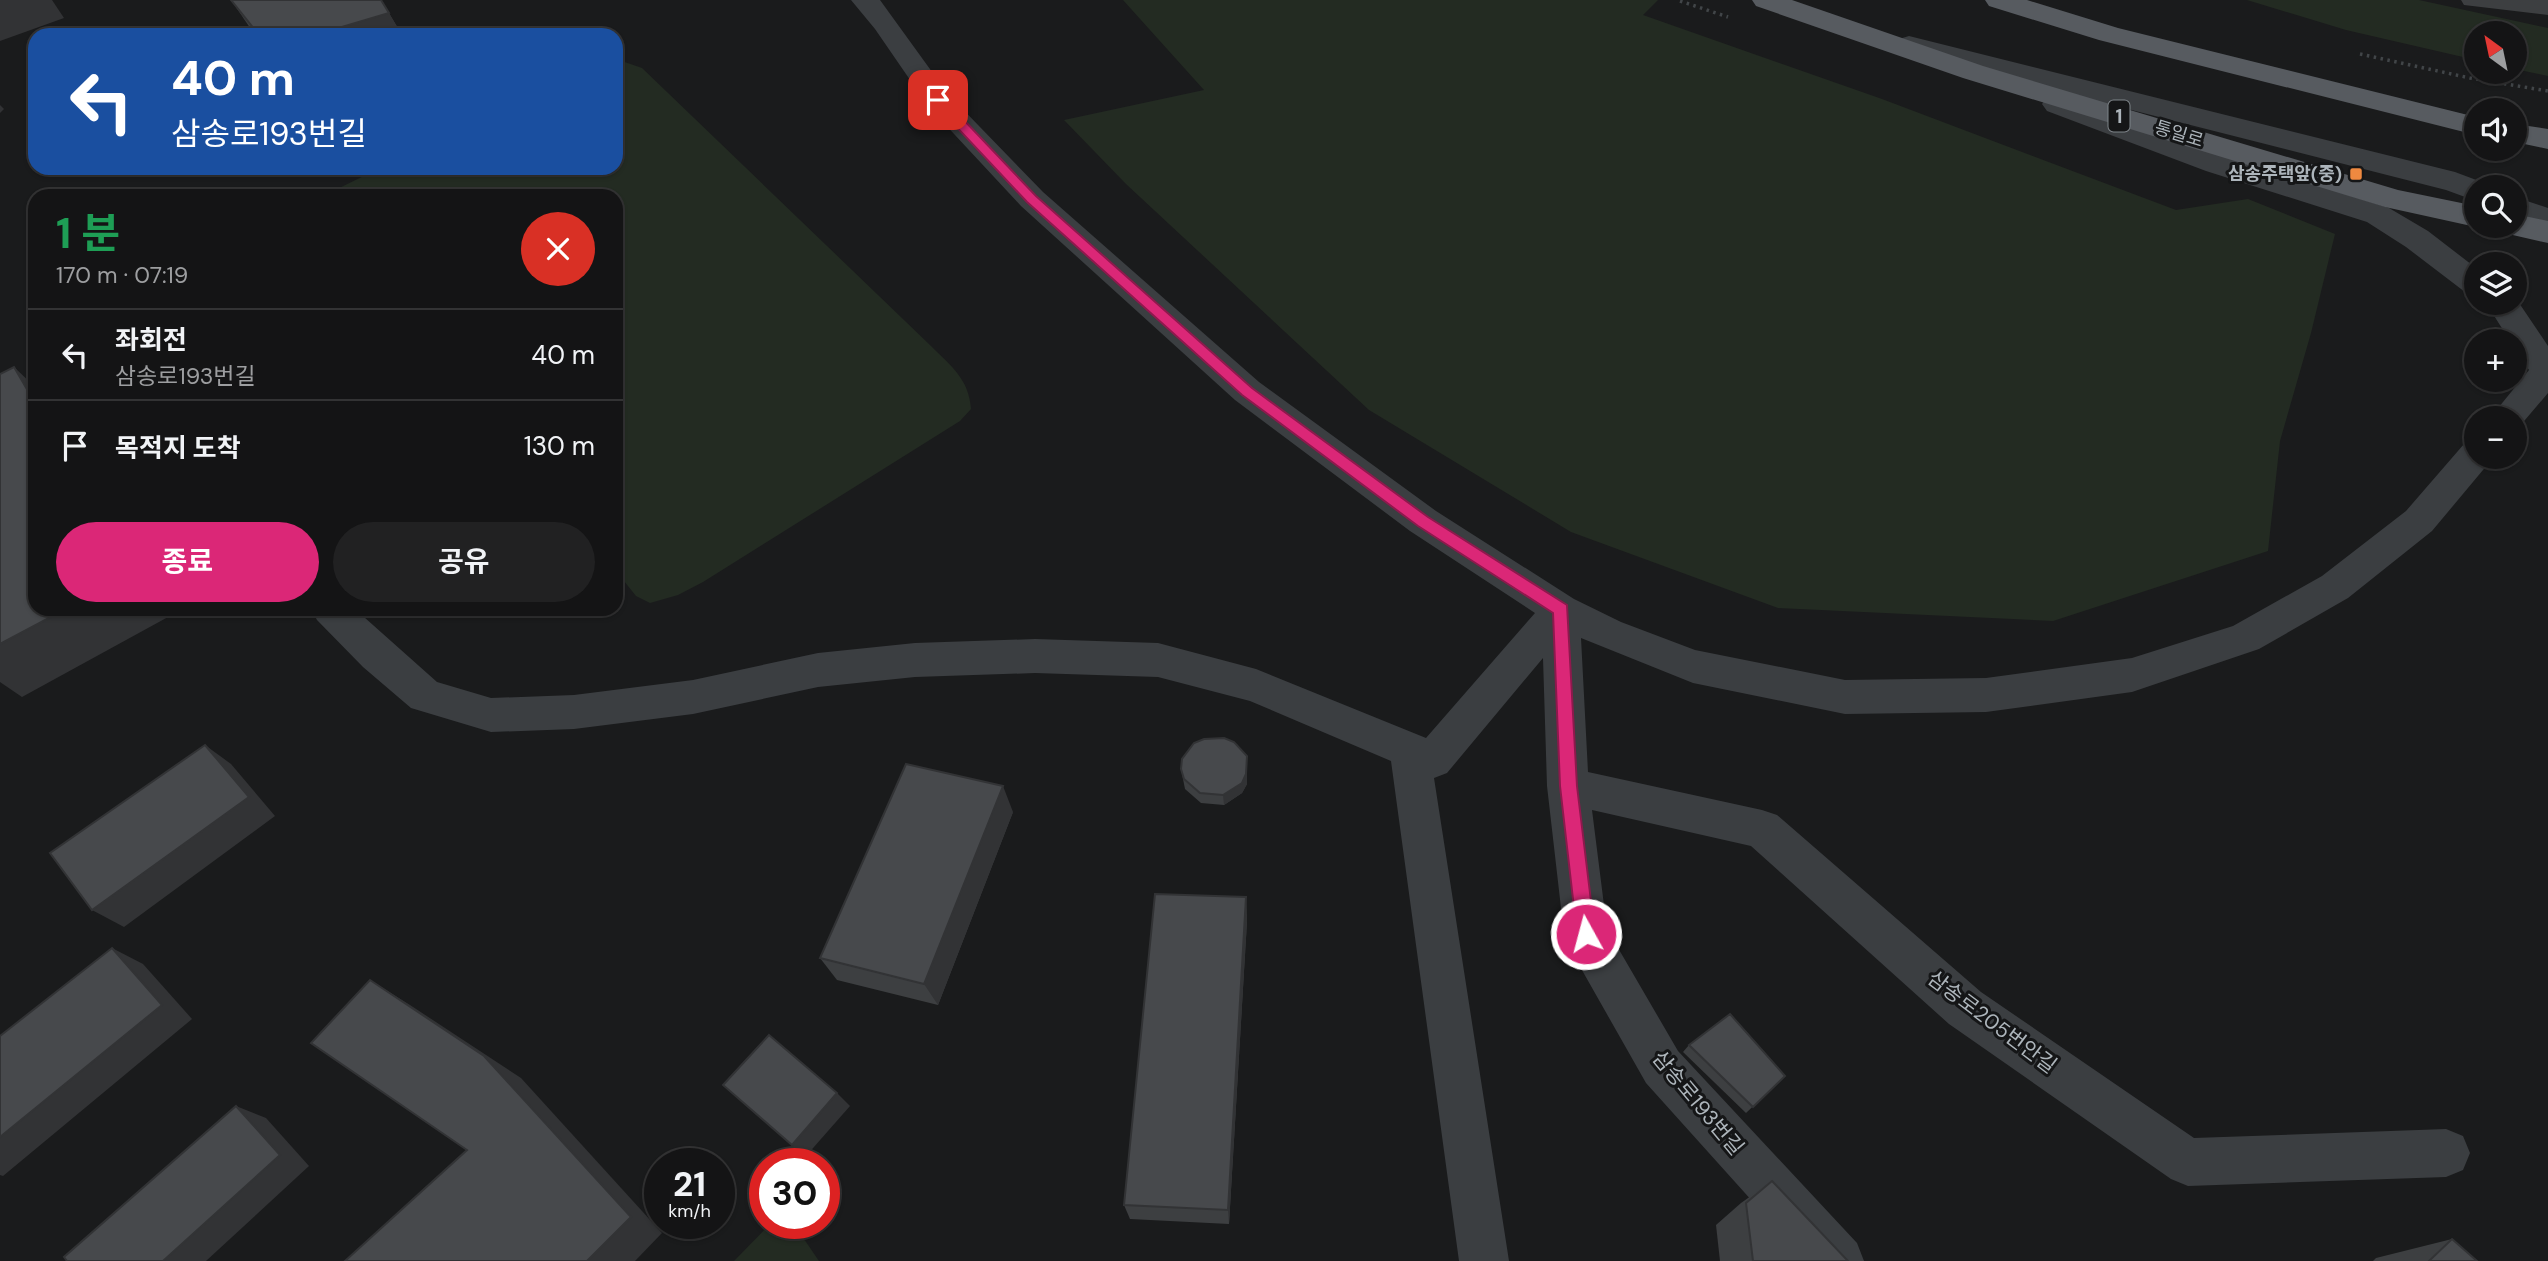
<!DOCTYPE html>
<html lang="ko">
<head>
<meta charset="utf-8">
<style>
  body { margin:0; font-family:"DM Sans","Noto Sans KR",sans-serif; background:#212122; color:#f1f3f6; height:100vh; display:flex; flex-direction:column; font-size:26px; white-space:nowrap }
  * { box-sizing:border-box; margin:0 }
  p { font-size:23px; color:#9d9ea0 }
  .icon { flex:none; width:38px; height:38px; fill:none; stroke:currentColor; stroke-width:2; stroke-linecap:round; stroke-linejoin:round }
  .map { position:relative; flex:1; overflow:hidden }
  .drawer { position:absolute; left:28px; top:189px; width:595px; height:427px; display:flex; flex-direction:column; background:#141415; border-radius:21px; box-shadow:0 2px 5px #0004,0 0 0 2px #333334 }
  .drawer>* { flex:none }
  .top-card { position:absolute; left:28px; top:28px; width:595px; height:147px; border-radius:21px; box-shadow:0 2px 5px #0004,0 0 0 2px #333334; background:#1a4fa0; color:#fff; overflow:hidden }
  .needle { width:46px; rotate:327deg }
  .controls { position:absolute; left:2464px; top:21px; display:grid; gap:14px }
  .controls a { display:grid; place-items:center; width:63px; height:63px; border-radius:50%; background:#141415; box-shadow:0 2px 5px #0004,0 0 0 2px #333334; font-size:35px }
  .speed { position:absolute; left:644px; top:1148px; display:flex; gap:14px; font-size:35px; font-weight:700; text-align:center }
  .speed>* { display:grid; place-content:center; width:91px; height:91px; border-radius:50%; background:#141415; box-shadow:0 2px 5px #0004,0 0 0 2px #333334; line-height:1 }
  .speed small { font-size:18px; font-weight:400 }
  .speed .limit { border:10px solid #d22; background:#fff; color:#111 }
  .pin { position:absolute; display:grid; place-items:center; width:60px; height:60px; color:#fff; margin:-30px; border-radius:14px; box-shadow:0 4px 10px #0006 }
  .me { position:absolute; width:77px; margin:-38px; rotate:353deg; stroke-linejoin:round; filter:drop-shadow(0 0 5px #0008) }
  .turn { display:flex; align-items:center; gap:24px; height:147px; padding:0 28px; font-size:32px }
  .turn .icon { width:91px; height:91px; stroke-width:2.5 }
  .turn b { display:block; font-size:49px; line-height:60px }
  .round { display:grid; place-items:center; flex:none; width:74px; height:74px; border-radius:37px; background:#212122 }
  .summary { display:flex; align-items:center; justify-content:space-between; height:119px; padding:0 28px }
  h1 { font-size:42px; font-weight:700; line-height:52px; color:#1e9e55 }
  .cta { display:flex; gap:14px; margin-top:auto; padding:14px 28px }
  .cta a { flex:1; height:80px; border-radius:42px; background:#db2777; color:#fff; font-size:28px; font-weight:700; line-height:80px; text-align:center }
  .cta a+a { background:#212122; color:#f1f3f6 }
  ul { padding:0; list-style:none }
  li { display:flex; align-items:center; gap:21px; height:91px; padding:0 28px; border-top:2px solid #333334 }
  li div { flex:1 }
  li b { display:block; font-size:26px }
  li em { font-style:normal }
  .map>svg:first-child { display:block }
  .green { fill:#232b22 }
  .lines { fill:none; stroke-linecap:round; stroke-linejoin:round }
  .path { stroke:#414548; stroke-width:3.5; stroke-dasharray:2.5 4.5; stroke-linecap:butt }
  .minor { fill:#3b3e41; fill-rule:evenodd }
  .major { fill:#575b60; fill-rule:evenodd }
  .wall { fill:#3d3f41 }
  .shaded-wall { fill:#323335 }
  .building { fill:#47494c; stroke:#323335; stroke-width:2 }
  .route { fill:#db2777; stroke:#8e194d; stroke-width:2 }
  .poi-dot { fill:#ee8940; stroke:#151617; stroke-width:2.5 }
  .labels { text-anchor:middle; stroke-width:6; stroke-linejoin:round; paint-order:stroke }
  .far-street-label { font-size:18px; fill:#adb5bb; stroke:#151617 }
  .far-poi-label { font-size:18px; font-weight:bold; fill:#adb5bb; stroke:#151617; text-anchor:end }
  .shield { fill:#151617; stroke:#7f858a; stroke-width:2 }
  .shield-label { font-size:19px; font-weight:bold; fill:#adb5bb }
  .street-label { font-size:21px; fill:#adb5bb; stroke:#151617 }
</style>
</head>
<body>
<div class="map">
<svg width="2548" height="1261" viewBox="0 0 2548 1261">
  <rect width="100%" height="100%" fill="#1a1b1c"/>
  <g class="green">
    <path d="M1123 0H1658L1643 15 1882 99 2176 210 2248 199 2335 234 2311 333 2280 441 2268 551 2053 621 1778 608 1571 532 1369 410 1126 184 1064 120 1204 90Z"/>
    <path d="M2247 0H2419L2548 28V76L2515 69V33H2476V60L2346 30Z"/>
    <path d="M616 59 642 68 931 346C951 366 969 379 971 409L960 421 703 582 678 595 650 603 636 596 616 571V196H323L380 168H616Z"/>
    <path d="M771 1223H793L819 1261H734Z"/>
  </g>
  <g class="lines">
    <g class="path">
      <path d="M1680 1 1728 17"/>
      <path d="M2360 54 2470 78 2548 91"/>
    </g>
    <g class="minor">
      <path d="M851 0H880L948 94 1043 192 1259 382 1436 511 1574 599 1621 622 1695 650 1845 680 1986 678 2132 658 2233 626 2322 576 2406 511 2464 444 2476 440V457H2492L2488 464 2432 531 2348 598 2259 649 2132 692 1986 712 1845 714 1693 683 1581 638 1588 772 1762 810 1777 815 1981 992 2194 1138 2446 1129 2463 1136 2470 1153 2463 1170 2446 1177 2188 1186 2171 1179 1949 1024 1751 846 1592 810 1607 929 1678 1051 1857 1243 1864 1261H1806L1646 1083 1570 949 1564 934 1547 786 1543 658 1447 773 1434 778 1509 1261H1459L1391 761 1250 701 1158 677 1035 673 915 677 818 687 693 714 574 729 491 732 411 708 363 667 317 620 311 609H355L437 682 491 698 574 695 693 680 818 653 915 643 1035 639 1158 643 1256 669 1426 738 1535 613 1410 531 1235 400 1021 206 928 106 875 29Z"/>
      <path d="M1909 36 2455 172 2487 184 2489 187H2476V201L2446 190 1899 51 1895 45 1899 39Z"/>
      <path d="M2057 95 2228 157 2389 208 2428 231 2476 268V295L2465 292 2406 247 2367 222 2206 171 2047 111 2042 104 2047 97Z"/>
      <path d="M2515 197 2548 208V231L2515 219Z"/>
      <path d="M2515 297 2548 346V393L2519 427 2515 429V418H2490L2529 370 2515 349V341H2510L2486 303H2515Z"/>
    </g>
    <g class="major">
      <path d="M1752 0H1792L1983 66 2398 190 2476 206V226H2479L2476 227 2385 207 1963 78 1756 6Z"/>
      <path d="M1985 0H2027L2118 28 2476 117V135L2099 40 1989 6Z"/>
      <path d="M2515 124 2548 129V149L2515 142Z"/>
      <path d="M2515 214 2548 221V243L2504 233 2500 226H2515Z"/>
    </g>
  </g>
  <g class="wall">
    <path d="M231 0H381L402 35H255Z"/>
    <path d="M2461 0H2548V15L2464 5Z"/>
    <path d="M1181 769 1247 784 1242 793 1224 805 1201 803 1185 789Z"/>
    <path d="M1013 812 938 1005 837 980 820 958Z"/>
    <path d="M1246 897 1247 921 1229 1224 1130 1219 1124 1205Z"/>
    <path d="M1689 1045 1785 1076 1746 1113 1683 1052Z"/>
    <path d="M1772 1181 1848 1261H1720L1716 1225 1741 1203Z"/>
    <path d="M2452 1239 2477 1261H2373L2376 1258Z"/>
  </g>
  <g class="shaded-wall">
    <path d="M0 0H52L64 18 0 41Z"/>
    <path d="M389 13 402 35H315Z"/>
    <path d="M276 30 280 35H263Z"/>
    <path d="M0 105 4 109 0 113Z"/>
    <path d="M14 367 35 387V403Z"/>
    <path d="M66 609H178L179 611 22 697 0 682V644Z"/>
    <path d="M205 745 231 764 275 816 124 927 92 910Z"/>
    <path d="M1247 756V784L1242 793 1224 805 1223 795Z"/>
    <path d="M1003 786 1013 812 938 1005 924 984Z"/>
    <path d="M1246 897 1247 921 1229 1224 1228 1210Z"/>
    <path d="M112 948 143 964 192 1019 3 1176 0 1175V1137Z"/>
    <path d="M370 980 410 1005 521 1078 662 1233 635 1261H587Z"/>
    <path d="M837 1093 850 1106 806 1156 792 1145Z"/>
    <path d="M236 1106 266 1118 309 1166 206 1261H163Z"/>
  </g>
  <g class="building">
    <path d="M231 0H381L389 13 315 35H280L276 30 263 35H259Z"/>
    <path d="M14 367 35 403V609H66L0 644V374Z"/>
    <path d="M1224 738 1234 742 1247 756 1246 774 1242 783 1223 795 1200 793 1184 779 1181 769 1182 759 1194 743 1204 739Z"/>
    <path d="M205 745 249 797 92 910 50 853Z"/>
    <path d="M906 764 1003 786 924 984 820 958Z"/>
    <path d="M1155 894 1246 897 1228 1210 1124 1205Z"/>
    <path d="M112 948 162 1005 0 1137V1036Z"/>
    <path d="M370 980 484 1056 631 1217 587 1261H345L467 1150 311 1043Z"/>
    <path d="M1730 1014 1785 1076 1753 1107 1689 1045Z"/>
    <path d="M769 1035 837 1093 792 1145 723 1085Z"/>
    <path d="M236 1106 280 1155 163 1261H67L64 1257Z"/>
    <path d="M1772 1181 1848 1261H1753L1746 1203Z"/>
    <path d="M2452 1239 2477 1261H2429Z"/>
  </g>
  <path class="route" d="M938 96 942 97 1036 196 1252 388 1428 517 1567 605 1577 786 1595 934 1592 940 1586 943 1579 940 1577 934 1560 786 1553 613 1418 526 1242 395 1027 202 934 103 932 100Z"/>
  <rect class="poi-dot" x="2349" y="167" width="14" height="14" rx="3.5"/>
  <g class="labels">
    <g class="far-street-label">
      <text transform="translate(2179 134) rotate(17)" y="6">통일로</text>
    </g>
    <g class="far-poi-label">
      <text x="2342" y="180">삼송주택앞(중)</text>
    </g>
    <rect class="shield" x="2108.5" y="100.5" width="21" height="31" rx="5"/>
    <g class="shield-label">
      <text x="2119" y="123">1</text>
    </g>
    <g class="street-label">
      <text transform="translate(1992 1022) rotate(37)" y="7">삼송로205번안길</text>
      <text transform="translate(1698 1103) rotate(50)" y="7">삼송로193번길</text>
    </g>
  </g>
</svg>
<div class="controls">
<a><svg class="needle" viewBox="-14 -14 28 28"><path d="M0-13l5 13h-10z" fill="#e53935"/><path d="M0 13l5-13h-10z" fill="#9d9ea0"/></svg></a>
<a><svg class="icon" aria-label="sound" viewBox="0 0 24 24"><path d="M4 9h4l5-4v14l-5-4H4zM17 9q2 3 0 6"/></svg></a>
<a><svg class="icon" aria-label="search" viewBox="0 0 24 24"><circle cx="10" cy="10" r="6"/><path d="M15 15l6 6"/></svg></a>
<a><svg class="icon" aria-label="layers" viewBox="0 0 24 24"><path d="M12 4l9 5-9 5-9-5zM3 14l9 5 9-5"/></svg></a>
<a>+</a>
<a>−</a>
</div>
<div class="speed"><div>21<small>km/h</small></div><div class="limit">30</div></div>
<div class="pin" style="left:938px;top:100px;background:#d93025"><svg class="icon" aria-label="arrive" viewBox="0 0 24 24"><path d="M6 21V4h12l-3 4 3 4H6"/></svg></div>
<svg class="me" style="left:1586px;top:934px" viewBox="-20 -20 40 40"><circle r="17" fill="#db2777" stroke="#fff" stroke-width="3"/><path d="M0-11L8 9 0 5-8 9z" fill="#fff"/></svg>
<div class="top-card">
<div class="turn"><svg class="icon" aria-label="left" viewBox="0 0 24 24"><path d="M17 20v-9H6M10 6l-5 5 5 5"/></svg><div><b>40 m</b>삼송로193번길</div></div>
</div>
<section class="drawer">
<div class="summary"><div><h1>1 분</h1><p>170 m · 07:19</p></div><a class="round" style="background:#d93025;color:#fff"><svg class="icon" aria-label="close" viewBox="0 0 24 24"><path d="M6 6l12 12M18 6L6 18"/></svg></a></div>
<ul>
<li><svg class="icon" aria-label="left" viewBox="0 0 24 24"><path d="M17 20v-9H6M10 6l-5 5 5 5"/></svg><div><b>좌회전</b><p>삼송로193번길</p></div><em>40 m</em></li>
<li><svg class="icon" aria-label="arrive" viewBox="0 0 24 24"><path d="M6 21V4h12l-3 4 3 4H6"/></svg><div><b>목적지 도착</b></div><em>130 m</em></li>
</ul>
<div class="cta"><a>종료</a><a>공유</a></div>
</section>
</div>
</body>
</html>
